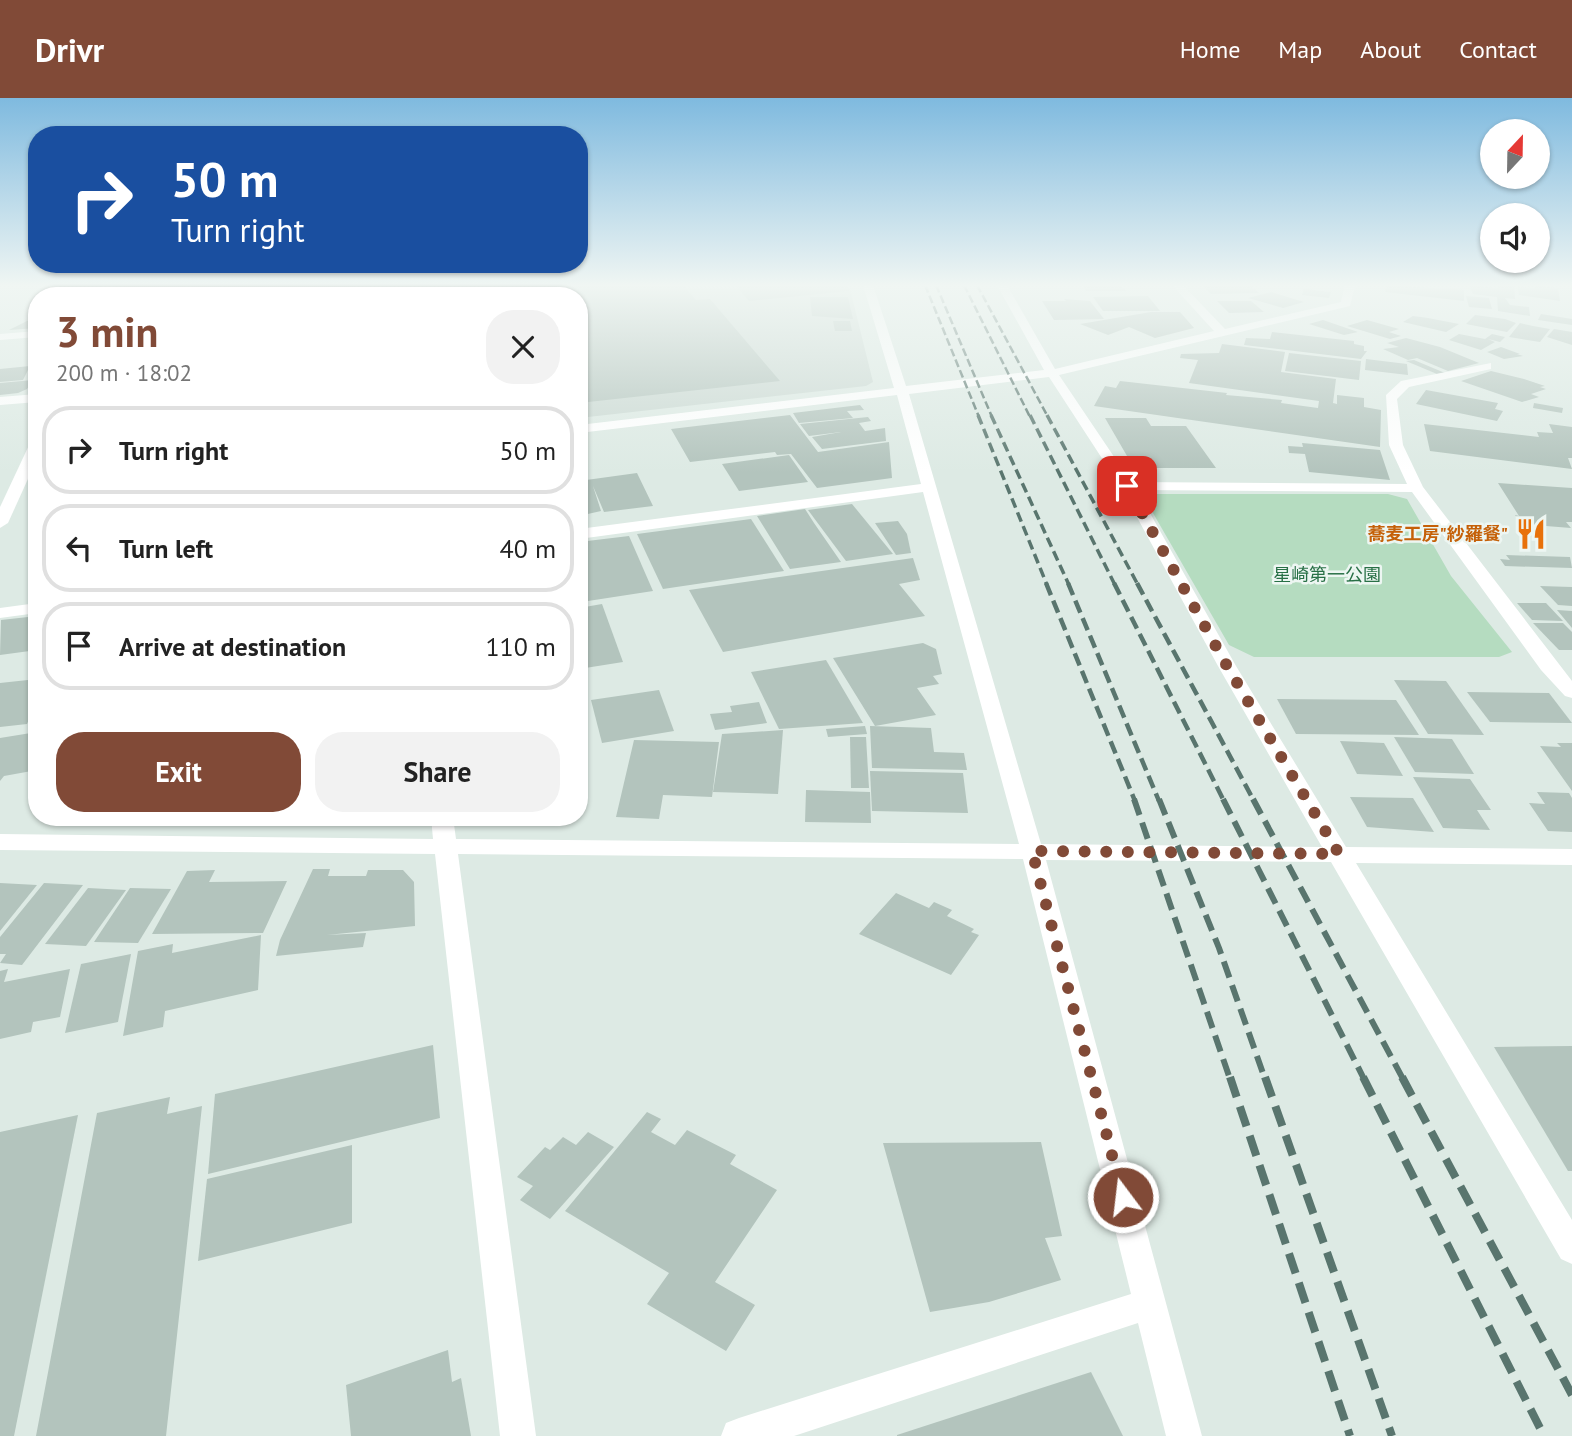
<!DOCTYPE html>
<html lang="en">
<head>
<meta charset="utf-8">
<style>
  body { margin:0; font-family:"PT Sans","Noto Sans JP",sans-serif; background:#f2f2f2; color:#222; height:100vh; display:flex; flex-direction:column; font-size:26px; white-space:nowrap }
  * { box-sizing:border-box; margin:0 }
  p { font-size:23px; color:#767676 }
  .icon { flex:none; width:38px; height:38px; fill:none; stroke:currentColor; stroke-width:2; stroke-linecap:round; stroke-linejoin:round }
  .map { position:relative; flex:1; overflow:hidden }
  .sheet { position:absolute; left:28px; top:189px; width:560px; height:539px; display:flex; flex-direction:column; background:#fff; border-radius:28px; box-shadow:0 2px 5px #0004 }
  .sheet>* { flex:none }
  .hud { position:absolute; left:28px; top:28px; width:560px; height:147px; border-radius:28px; box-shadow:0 2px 5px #0004; background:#1a4fa0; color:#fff; overflow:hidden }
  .needle { width:46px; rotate:22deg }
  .buttons { position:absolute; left:1480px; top:21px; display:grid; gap:14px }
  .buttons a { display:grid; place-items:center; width:70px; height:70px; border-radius:50%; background:#fff; box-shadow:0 2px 5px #0004; font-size:35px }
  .pin { position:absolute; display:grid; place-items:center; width:60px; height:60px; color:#fff; margin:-30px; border-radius:14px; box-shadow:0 4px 10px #0006 }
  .me { position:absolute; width:77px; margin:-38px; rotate:345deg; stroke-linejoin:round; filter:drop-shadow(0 0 5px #0008) }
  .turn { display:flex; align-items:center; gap:24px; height:147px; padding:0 28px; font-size:32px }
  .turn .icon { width:91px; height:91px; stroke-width:2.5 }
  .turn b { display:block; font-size:49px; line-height:60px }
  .round { display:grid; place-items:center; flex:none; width:74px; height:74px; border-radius:28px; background:#f2f2f2 }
  .overview { display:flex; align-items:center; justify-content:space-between; height:119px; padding:0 28px }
  h1 { font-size:42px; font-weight:700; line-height:52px; color:#814a37 }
  .primary-button { display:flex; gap:14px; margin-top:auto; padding:14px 28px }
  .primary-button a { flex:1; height:80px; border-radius:28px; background:#814a37; color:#fff; font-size:28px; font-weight:700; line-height:80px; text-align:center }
  .primary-button a+a { background:#f2f2f2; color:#222 }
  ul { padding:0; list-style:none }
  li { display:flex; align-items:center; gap:21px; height:88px; margin:0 14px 10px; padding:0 14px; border:4px solid #e0e0e0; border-radius:28px }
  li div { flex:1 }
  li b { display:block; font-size:26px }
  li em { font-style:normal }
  header { display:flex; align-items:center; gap:42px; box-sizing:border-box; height:98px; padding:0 35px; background:#814a37; color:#fff }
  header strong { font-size:33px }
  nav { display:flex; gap:38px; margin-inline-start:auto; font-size:24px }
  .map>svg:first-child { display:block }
  .built { fill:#cbd9d3 }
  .green { fill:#b5dcc0 }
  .building { fill:#b3c4bd }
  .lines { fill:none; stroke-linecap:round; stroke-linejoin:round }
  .minor { fill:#fff; fill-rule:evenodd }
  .rail-far4 { stroke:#59756e; stroke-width:2.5; stroke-dasharray:8 3.5; stroke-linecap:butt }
  .rail-far3 { stroke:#59756e; stroke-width:3.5; stroke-dasharray:10 5; stroke-linecap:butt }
  .rail-far2 { stroke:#59756e; stroke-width:4.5; stroke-dasharray:13 6; stroke-linecap:butt }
  .rail-far1 { stroke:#59756e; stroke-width:6; stroke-dasharray:17 8; stroke-linecap:butt }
  .rail { stroke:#59756e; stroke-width:8; stroke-dasharray:21 10; stroke-linecap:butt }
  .route { stroke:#814a37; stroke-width:12; stroke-dasharray:0 21.6 }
  .labels { text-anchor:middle; stroke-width:5; stroke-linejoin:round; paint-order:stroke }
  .far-food-label { font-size:18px; font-weight:bold; fill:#c56008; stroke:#edf6f2; text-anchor:end }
  .far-park-label { font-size:18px; fill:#287046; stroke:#edf6f2 }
</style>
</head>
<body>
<header>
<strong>Drivr</strong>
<nav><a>Home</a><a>Map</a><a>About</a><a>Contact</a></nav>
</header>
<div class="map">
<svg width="1572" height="1338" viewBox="0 0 1572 1338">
  <rect width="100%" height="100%" fill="#ddeae4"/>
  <path class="built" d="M122 187H849L873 284 866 288 579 320V198H118Z"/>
  <path class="green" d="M1142 396H1388L1407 401 1451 478 1512 554 1499 559H1254L1229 547Z"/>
  <g class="building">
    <path d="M125 187H184L181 198H121Z"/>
    <path d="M194 187H220L217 198H191Z"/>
    <path d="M227 187H354L355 189 225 198Z"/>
    <path d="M546 187H683L696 202 710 201 780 283 579 305V198H551Z"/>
    <path d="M735 187H848L849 193 749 203Z"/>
    <path d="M1082 187H1121L1126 193H1086Z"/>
    <path d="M1202 187H1250L1259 195 1211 196Z"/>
    <path d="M1387 187 1464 192V203L1385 194Z"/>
    <path d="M1473 187 1498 190V187H1514L1515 201 1505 200 1510 207 1529 209 1530 218 1498 213 1497 199 1473 196 1470 190Z"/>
    <path d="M1535 187 1558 190 1560 203 1519 197 1518 189 1535 190Z"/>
    <path d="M478 189 481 198H399V196Z"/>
    <path d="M1304 191 1331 194 1329 200 1302 197Z"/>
    <path d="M1271 194 1304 204 1283 210 1248 200Z"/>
    <path d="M1148 198 1160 213H1103L1093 199Z"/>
    <path d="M1466 198 1489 200 1492 211 1469 209Z"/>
    <path d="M810 199H848L853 221 812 218Z"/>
    <path d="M1064 201 1090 203 1104 221 1054 222 1042 203H1066Z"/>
    <path d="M1217 203H1251L1264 214 1229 215Z"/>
    <path d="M1151 214H1180L1194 230 1155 240 1129 229 1108 237 1080 226Z"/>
    <path d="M1541 216 1572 221V227L1538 222Z"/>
    <path d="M1475 217 1505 221 1516 225 1507 234 1466 226Z"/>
    <path d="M1413 218 1428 220 1459 226 1446 234 1403 224Z"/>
    <path d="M37 222V230L9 232 27 223Z"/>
    <path d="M1323 222 1358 234 1344 237 1309 226Z"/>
    <path d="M1367 222 1399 231 1389 234 1401 238 1390 241 1347 228Z"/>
    <path d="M833 223H850L852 233H835Z"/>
    <path d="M1520 225 1533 228 1550 231 1540 244 1509 239Z"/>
    <path d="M1554 231 1572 234V247L1547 239Z"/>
    <path d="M1272 234 1354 243V246L1364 248V253H1367L1361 261 1244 247 1246 240 1270 241Z"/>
    <path d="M1459 236 1485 241 1492 236 1505 239 1500 244 1488 241 1495 244 1481 252 1449 242Z"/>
    <path d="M1406 240 1440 249 1479 265 1448 273 1417 260 1408 262 1383 251 1399 249 1387 245Z"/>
    <path d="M1222 246 1285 254 1281 274 1336 281 1333 305 1337 306V297L1364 300V309L1381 312 1380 349 1094 308 1105 288 1116 290 1120 283 1227 295 1226 297 1282 302 1281 305 1318 310 1319 303 1189 285 1198 262 1180 260 1181 256 1219 255Z"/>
    <path d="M1501 249 1520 256H1517L1523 258 1504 261 1487 254Z"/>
    <path d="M1289 255 1361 263 1359 282 1285 273Z"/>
    <path d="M1366 261 1407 266 1408 277 1365 272Z"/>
    <path d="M1414 262 1445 275 1437 276 1406 263Z"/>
    <path d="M30 268 23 282 0 284V271Z"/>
    <path d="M1491 273 1524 281 1545 288 1540 289 1546 291 1531 296 1539 299 1522 304 1461 283Z"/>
    <path d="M33 282 27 291 18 295 0 297V285Z"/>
    <path d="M1426 292 1498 305 1495 311 1503 313 1497 323 1416 306Z"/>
    <path d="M1534 305 1563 310 1562 315 1533 310Z"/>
    <path d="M860 307 864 312 847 313 853 320 799 325 793 315Z"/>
    <path d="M790 317 818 354 889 344 892 380 817 390 791 356 777 357 775 354 690 364 671 331Z"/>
    <path d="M868 319 871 323 859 325 865 333 885 330 886 343 822 351 812 339 841 334 809 338 800 326Z"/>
    <path d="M1105 320H1146L1151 328H1186L1216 370H1134Z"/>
    <path d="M1424 326 1539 339 1537 334 1553 335 1549 326 1572 329V360H1568L1572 371 1430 353Z"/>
    <path d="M1302 345 1380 352 1390 382 1309 374 1305 356 1289 355 1288 348 1303 349Z"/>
    <path d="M789 357 808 384 739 393 722 366Z"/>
    <path d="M637 375 653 408 604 414 593 388 601 413 579 418V383Z"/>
    <path d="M1498 385 1572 390V424H1566L1571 430 1521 426 1515 417 1519 418Z"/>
    <path d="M852 406 893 456 846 463 808 412Z"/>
    <path d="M805 411 814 425 841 464 790 471 757 418Z"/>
    <path d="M751 421 784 473 663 491 637 436Z"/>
    <path d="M898 423 907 436 911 455 896 457 875 425Z"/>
    <path d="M629 438 653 493 588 503 579 478V444Z"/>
    <path d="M1506 457 1570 459 1572 470 1505 468 1500 461 1510 462Z"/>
    <path d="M913 460 920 482 899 486 925 518 723 554 689 492Z"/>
    <path d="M1540 488 1572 489V508L1558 507Z"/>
    <path d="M1517 505H1546L1563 523 1532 522Z"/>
    <path d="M602 506 623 564 579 571V510Z"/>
    <path d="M1557 512 1572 513V530Z"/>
    <path d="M37 518 34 524H37V552L0 557 1 522Z"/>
    <path d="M1533 525H1563L1572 534V552H1559Z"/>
    <path d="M923 545 936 551 942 576 933 578 939 586 917 590 936 617 875 628 833 560Z"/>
    <path d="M826 562 863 625 779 631 751 574Z"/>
    <path d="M37 581V602L27 626 0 629V585Z"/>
    <path d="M1394 582 1446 583 1484 637 1428 636Z"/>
    <path d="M659 592 674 633 602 645 591 602Z"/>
    <path d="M1467 594 1549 595 1572 625 1490 624Z"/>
    <path d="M1277 601 1396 602 1419 637 1296 636Z"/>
    <path d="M759 604 767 625 715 632 710 616 732 614 730 608Z"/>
    <path d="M865 628 867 636 828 639 826 631Z"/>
    <path d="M870 628 931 630 934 654 964 655 967 672 872 670Z"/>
    <path d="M783 632 778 696 713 694 722 636Z"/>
    <path d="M37 634V672L4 678 0 683V640Z"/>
    <path d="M850 639H866L869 690H851Z"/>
    <path d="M1394 639 1452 641 1474 676 1415 674Z"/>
    <path d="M634 642 719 644 712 699 663 697 659 721 616 719Z"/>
    <path d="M1340 643 1384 645 1403 678 1357 676Z"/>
    <path d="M1557 645H1572V693L1540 648 1561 649Z"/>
    <path d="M870 673 963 675 968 715 872 713Z"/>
    <path d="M1413 679 1470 681 1491 712H1477L1490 732 1443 730Z"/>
    <path d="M806 692 870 694 871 725 805 724Z"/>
    <path d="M1537 694 1569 695 1572 700V734L1548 733 1529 705 1545 706Z"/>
    <path d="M1350 699 1413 700 1434 734 1367 729Z"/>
    <path d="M313 771H330L328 778H366L368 772H403L414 784 415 828 327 837 366 835 363 849 276 858 280 842Z"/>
    <path d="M215 772 209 784 287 783 263 835 152 836 187 773Z"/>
    <path d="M0 785 37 787 0 833Z"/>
    <path d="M44 785 83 787 22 867 0 865 6 856H0V839Z"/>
    <path d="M88 790 126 792 86 848 45 846Z"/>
    <path d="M130 790 171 791 138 845 94 844Z"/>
    <path d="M896 795 929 810 934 804 952 812 947 818 974 831 971 834 979 837 951 877 859 836Z"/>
    <path d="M261 837 258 892 165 913 163 929 123 938 138 853 173 846 172 855Z"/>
    <path d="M131 856 118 924 65 935 81 866Z"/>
    <path d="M8 871 4 884 70 871 60 919 33 924 31 934 0 941V873Z"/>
    <path d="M433 947 440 1020 208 1076 215 996Z"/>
    <path d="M1572 948V1073H1568L1494 949Z"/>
    <path d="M170 999 167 1016 202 1008 166 1338H36L97 1015Z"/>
    <path d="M647 1014 661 1021 651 1034 675 1047 687 1032 736 1057 730 1066 777 1092 715 1184 755 1207 726 1253 647 1206 669 1175 565 1113Z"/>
    <path d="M78 1017 14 1338H0V1034Z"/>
    <path d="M588 1034 614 1049 550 1121 520 1102 533 1088 517 1079 545 1049 550 1052 563 1039 576 1047Z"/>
    <path d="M1041 1044 1062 1138 1045 1140 1061 1182 989 1204 930 1214 883 1045Z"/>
    <path d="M352 1047V1125L198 1163 207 1081Z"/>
    <path d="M448 1252 452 1284 461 1280 471 1338H351L346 1287Z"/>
    <path d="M1091 1274 1123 1338H897V1337Z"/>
  </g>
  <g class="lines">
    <g class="minor">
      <path d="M104 187H114L109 198H99Z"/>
      <path d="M863 187H873L906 288 1044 272 997 187H1007L1055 271 1214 233 1172 187H1183L1225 231 1341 204 1345 187H1355L1350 208 1059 277 1131 384 1407 386 1389 347 1386 297 1401 283 1491 265V271L1409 289 1397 301 1403 347 1423 389 1572 583V600L1565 598 1541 572 1412 394 1137 392 1236 568 1346 749 1572 751V767L1356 765 1572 1122V1166L1561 1161 1331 764 1046 762 1202 1338H1166L1138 1225 794 1338H721L726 1325 739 1320 1131 1196 1023 761 458 756 536 1338H500L435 756 0 752V736L433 741 431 719H453L456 741 1019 746 923 394 579 441V431L921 386 897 297 579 335V327L894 290ZM1049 279 1120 388 1218 568 1322 749 1041 746 909 296Z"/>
      <path d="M37 233V239L0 242V236Z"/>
      <path d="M37 296V304L0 307V299Z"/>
      <path d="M37 341V361L8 425 0 430V409L30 345Z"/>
      <path d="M37 505V515L0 520V510Z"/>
    </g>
    <g class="rail-far4">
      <path d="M925 187 979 319"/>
      <path d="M936 187 992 319"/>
      <path d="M964 187 1030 319"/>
      <path d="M977 187 1048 319"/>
    </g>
    <g class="rail-far3">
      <path d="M978 317 1047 487"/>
      <path d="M991 317 1069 487"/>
      <path d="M1030 317 1115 487"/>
      <path d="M1047 317 1138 487"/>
    </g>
    <g class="rail-far2">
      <path d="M1046 485 1135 703"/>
      <path d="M1068 485 1159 703"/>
      <path d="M1114 485 1224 703"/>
      <path d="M1137 485 1254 703"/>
    </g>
    <g class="rail-far1">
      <path d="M1134 701 1230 981"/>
      <path d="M1159 701 1219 850 1265 981"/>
      <path d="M1223 701 1364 981"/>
      <path d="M1253 701 1403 981"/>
    </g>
    <g class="rail">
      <path d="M1230 979 1350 1338"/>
      <path d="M1265 979 1392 1338"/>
      <path d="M1363 979 1544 1338"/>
      <path d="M1402 979 1572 1297"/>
    </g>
  </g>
  <linearGradient id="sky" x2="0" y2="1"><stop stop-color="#7fbadf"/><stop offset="0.5" stop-color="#f0f6f3"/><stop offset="1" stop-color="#f0f6f3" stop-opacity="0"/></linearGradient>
  <rect width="1572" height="375" fill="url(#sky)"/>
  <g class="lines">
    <path class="route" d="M1123 1099 1032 753 1339 756 1227 568 1127 388"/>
  </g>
  <defs>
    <symbol id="restaurant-bare" viewBox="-9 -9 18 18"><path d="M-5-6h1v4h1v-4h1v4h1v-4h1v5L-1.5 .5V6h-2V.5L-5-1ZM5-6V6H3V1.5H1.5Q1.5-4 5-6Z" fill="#e8710a" stroke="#edf6f2" stroke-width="2.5" paint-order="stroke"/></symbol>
  </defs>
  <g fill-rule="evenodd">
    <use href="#restaurant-bare" x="1509" y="414" width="44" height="44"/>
  </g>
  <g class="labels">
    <g class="far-food-label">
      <text x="1508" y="442">蕎麦工房"紗羅餐"</text>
    </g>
    <g class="far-park-label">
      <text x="1327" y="483">星崎第一公園</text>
    </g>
  </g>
</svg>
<div class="buttons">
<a><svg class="needle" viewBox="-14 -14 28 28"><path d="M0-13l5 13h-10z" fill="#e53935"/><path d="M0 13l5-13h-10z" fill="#767676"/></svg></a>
<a><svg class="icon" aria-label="sound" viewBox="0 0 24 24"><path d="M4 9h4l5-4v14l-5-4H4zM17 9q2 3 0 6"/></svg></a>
</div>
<div class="pin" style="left:1127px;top:388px;background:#d93025"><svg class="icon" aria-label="arrive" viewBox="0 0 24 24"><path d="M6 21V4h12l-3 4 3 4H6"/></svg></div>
<svg class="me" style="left:1123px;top:1099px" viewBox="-20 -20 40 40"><circle r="17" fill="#814a37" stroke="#fff" stroke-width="3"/><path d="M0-11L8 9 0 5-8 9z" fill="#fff"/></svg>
<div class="hud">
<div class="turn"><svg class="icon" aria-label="right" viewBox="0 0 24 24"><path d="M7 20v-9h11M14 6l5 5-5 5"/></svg><div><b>50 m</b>Turn right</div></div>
</div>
<section class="sheet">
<div class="overview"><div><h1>3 min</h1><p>200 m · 18:02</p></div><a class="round"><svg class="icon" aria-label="close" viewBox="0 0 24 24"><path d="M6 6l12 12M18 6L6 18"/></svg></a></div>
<ul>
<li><svg class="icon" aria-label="right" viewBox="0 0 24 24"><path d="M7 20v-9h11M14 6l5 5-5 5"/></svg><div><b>Turn right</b></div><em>50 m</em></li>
<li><svg class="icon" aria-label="left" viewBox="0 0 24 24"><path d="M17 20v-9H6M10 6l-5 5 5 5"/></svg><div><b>Turn left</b></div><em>40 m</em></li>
<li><svg class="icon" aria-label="arrive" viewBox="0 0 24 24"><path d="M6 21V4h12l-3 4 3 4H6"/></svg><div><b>Arrive at destination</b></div><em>110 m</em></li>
</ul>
<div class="primary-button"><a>Exit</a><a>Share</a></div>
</section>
</div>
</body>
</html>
